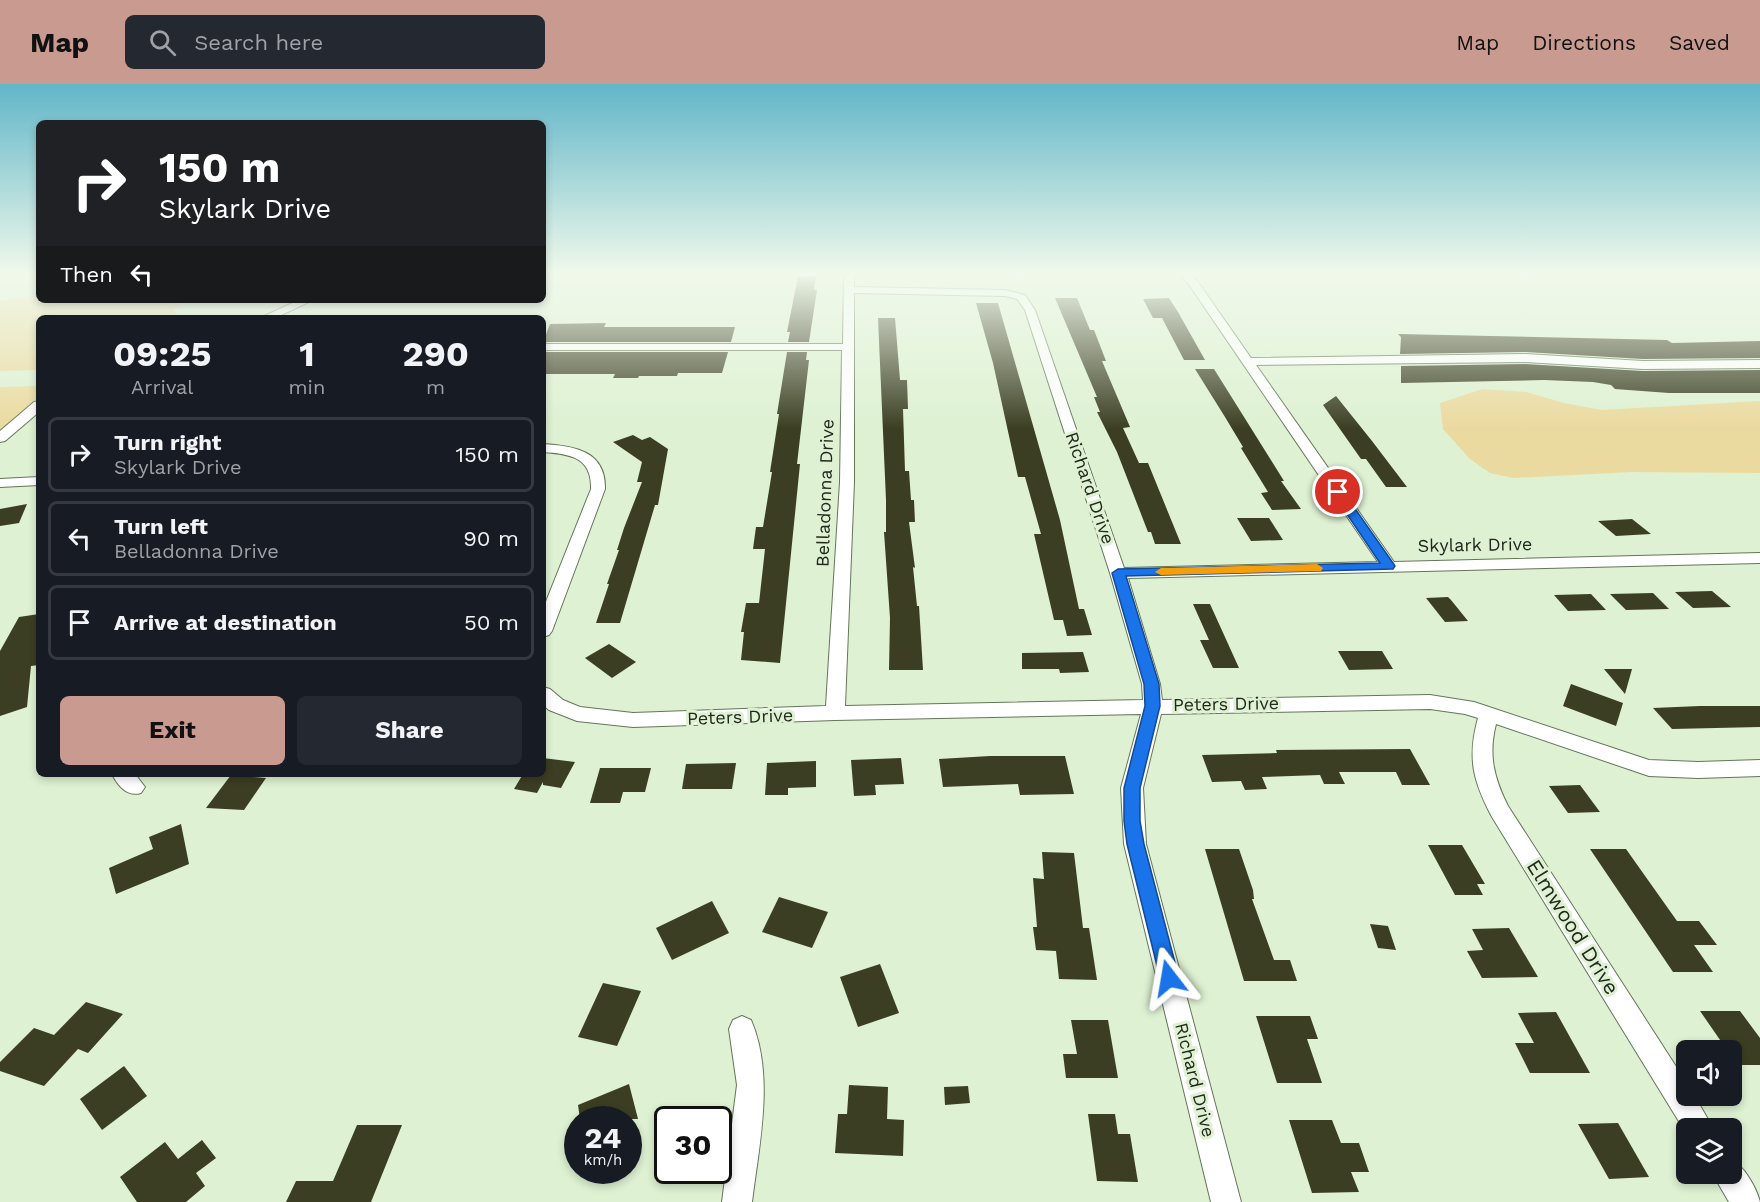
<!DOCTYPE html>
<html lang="en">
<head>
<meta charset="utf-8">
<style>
  body { margin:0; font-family:"Work Sans",sans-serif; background:#242831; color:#f1f3f6; height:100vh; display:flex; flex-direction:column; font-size:22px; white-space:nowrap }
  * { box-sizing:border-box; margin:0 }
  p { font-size:20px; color:#9ea1a6 }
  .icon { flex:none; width:33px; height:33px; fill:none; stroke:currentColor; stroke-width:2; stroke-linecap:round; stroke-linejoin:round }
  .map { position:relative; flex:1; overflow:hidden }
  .details { position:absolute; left:36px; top:231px; width:510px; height:462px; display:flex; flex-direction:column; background:#171b24; border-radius:9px; box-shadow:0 3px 9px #0003 }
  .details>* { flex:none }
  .banner { position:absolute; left:36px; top:36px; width:510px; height:183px; border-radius:9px; box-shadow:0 3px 9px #0003; background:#202124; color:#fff; overflow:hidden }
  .fabs { position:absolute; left:1676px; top:956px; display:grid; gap:12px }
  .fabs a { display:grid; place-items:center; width:66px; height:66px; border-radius:9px; background:#171b24; box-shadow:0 3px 9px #0003; font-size:30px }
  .speed { position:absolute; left:564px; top:1022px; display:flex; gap:12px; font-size:30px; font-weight:700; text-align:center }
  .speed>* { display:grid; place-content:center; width:78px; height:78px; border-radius:50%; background:#171b24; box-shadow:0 3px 9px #0003; line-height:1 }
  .speed small { font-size:15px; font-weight:400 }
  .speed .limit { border:3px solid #111; border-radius:9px; background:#fff; color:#111 }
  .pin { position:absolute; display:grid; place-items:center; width:51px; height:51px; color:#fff; margin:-26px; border:3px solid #fff; border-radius:50%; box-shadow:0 2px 6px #0007 }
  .me { position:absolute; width:66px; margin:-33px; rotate:346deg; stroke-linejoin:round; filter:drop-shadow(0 0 4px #0008) }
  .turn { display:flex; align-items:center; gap:21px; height:126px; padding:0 24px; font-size:27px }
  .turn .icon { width:78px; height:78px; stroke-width:2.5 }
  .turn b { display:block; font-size:42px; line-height:51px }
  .then { display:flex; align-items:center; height:57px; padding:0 24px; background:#0003; gap:12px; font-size:22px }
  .eta { display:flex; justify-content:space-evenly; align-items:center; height:102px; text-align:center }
  .eta b { font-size:36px; font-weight:700; line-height:42px }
  .primary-button { display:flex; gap:12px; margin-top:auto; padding:12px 24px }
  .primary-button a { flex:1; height:69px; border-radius:9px; background:#c99b90; color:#111; font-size:24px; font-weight:700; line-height:69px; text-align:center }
  .primary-button a+a { background:#242831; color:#f1f3f6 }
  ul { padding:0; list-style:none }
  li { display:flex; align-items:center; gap:18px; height:75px; margin:0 12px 9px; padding:0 12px; border:3px solid #363941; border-radius:9px }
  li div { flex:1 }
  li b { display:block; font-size:22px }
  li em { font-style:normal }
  header { display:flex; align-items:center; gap:36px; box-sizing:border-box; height:84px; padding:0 30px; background:#c99b90; color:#111 }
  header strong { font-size:28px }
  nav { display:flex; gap:33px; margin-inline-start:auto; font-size:21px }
  .search { width:420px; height:54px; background:#242831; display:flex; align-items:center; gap:15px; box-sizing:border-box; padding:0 21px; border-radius:9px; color:#9ea1a6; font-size:22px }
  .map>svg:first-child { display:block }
  .green { fill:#ebda9f }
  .building { fill:#3b3e22 }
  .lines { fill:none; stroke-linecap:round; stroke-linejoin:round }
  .minor-casing { stroke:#65755a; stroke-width:2 }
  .minor { fill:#fff; fill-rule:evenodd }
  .route { fill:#1a73e8; stroke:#114b97; stroke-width:1.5 }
  .slow { fill:#f59e0b }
  .labels { text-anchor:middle; stroke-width:6; stroke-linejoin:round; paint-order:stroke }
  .street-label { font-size:18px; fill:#21281d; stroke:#def1d2 }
  .near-street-label { font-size:21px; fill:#21281d; stroke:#def1d2 }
</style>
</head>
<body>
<header>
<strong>Map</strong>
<div class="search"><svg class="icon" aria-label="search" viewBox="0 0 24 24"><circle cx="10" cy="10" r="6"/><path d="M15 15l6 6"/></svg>Search here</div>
<nav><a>Map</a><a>Directions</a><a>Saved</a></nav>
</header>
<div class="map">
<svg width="1760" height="1118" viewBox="0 0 1760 1118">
  <rect width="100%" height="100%" fill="#def1d2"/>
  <g class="green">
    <path d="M39 211V216H187L175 225 176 234H39V286L0 287V217Z"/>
    <path d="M39 302V317L0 354V303Z"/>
    <path d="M1482 305 1526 308 1564 319 1602 326 1760 317V389L1632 388 1513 394 1490 389 1470 375 1443 345 1440 319Z"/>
  </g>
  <g class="building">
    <path d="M798 192H816L814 206H817L809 258H788L790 248H787Z"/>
    <path d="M1055 214H1077L1090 246H1094L1106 277H1102L1130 343 1123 344 1139 379H1148L1181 460H1155L1151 448H1148L1117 368 1097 328H1100L1094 313H1097Z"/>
    <path d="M1169 214 1178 228 1205 276H1184L1162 234H1153L1143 215Z"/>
    <path d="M976 219H998L1060 436 1079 525H1084L1092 551 1067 552 1063 536H1054L1034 450H1041L1025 393H1018L993 279Z"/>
    <path d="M878 234H895L900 296H907L908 325H903L905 387H909L911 416H914L915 438H909L915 484 913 483 917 522H919L923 586H889L890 534 884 448H886V416Z"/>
    <path d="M606 239 604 243H735L731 258H543L550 240Z"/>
    <path d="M1398 250 1667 256 1672 259 1760 257V274L1643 275 1525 268 1400 270 1401 253Z"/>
    <path d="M543 268H728L722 289H678L677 292H639L638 294H613L615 290H543Z"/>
    <path d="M787 268H807L806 276H809L797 380H800L780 579 741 576 744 548H741L746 519H759L765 465H753L756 443H763L772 388H770L779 330H777Z"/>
    <path d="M1525 280 1643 287 1760 286V309H1669L1615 305 1611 301 1593 298 1544 296 1401 299V282Z"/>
    <path d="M1195 285H1214L1284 397H1281L1301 425 1272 426 1261 409 1268 408 1241 364 1243 363 1225 333Z"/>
    <path d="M1336 312 1372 357 1407 403H1386L1366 375H1361L1323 321Z"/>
    <path d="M633 351 642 356 650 353 668 365 658 421H655L620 539H596L609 500H607L619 466H617L624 444 642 398H637L642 378 613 358Z"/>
    <path d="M27 420 19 439 0 442V425Z"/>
    <path d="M1237 434H1269L1283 456 1251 457Z"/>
    <path d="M1632 435 1651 450 1616 452 1598 437Z"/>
    <path d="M1712 507 1731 523 1693 524 1675 508Z"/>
    <path d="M1653 509 1669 525 1626 526 1610 510Z"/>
    <path d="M1591 510 1606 526 1568 527 1554 511Z"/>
    <path d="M1448 513 1451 516 1468 537 1445 538 1426 514Z"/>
    <path d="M1193 520H1210L1239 584H1213L1200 556H1209Z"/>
    <path d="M39 530V581L31 582 27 623 0 632V567L19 533Z"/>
    <path d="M609 560 636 578 612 594 585 574Z"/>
    <path d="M1338 567H1382L1393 585 1349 586Z"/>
    <path d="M1083 568 1089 588 1060 589 1059 585H1022V569Z"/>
    <path d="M1604 585H1632L1625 610Z"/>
    <path d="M1571 600 1623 619 1616 642 1563 622Z"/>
    <path d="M1700 622H1760V643L1672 645 1653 624Z"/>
    <path d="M1410 665 1430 701H1402L1396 688H1339L1345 700H1324L1320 691 1262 693 1267 705 1245 706 1241 697 1212 698 1202 671 1277 669 1276 666Z"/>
    <path d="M990 672H1065L1074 710 1020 711 1018 700 943 703 939 675Z"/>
    <path d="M543 674 575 678 561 704 543 701V698L537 709 514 705 523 690H543Z"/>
    <path d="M901 674 904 700 875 701 876 711 854 712 851 676Z"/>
    <path d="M816 677V703L788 704V711H765L767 679Z"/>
    <path d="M736 679 732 705H682L686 680Z"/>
    <path d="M600 684H651L645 708H623L620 719H590Z"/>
    <path d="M231 691 266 694 244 726 206 724Z"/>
    <path d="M1580 701 1600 728 1568 729 1549 702Z"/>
    <path d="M181 740 189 780 116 810 109 784 153 765 149 753Z"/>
    <path d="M1428 761H1462L1485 800H1477L1483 811H1455Z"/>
    <path d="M1205 765H1239L1253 806 1254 815H1252L1274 876H1290L1297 897H1244Z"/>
    <path d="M1590 765H1626L1677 837H1699L1717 861H1694L1713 888H1673Z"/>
    <path d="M1042 768 1074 769 1083 844H1089L1097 896 1059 895 1056 867 1036 866 1033 843H1037L1033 794 1044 795Z"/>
    <path d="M779 813 828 828 812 864 762 848Z"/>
    <path d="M712 817 729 849 672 876 656 844Z"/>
    <path d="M1370 840 1388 842 1396 866 1378 864Z"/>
    <path d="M1509 844 1538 893 1482 894 1467 867 1483 866 1472 845Z"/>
    <path d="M880 880 899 929 858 943 840 893Z"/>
    <path d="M603 899 641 907 617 962 578 953Z"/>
    <path d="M86 918 123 930 88 969 78 965 44 1002 0 987V978L34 944 54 951Z"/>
    <path d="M1700 927H1740L1760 954V981H1738L1731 971V966H1727Z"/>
    <path d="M1556 928 1590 989H1530L1515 959H1534L1518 929Z"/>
    <path d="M1256 932H1310L1318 955H1307L1322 999H1277Z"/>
    <path d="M1071 936H1108L1118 994H1066L1063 970H1077Z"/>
    <path d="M124 982 147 1012 102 1046 80 1015Z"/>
    <path d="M629 1000 638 1035H580L578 1021Z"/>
    <path d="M849 1001 888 1003 887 1035 904 1036 903 1072 835 1069 838 1030H847Z"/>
    <path d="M968 1002 970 1019 945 1021 944 1003Z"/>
    <path d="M1088 1030H1115L1118 1050H1130L1138 1098 1097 1097Z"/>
    <path d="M1289 1036H1332L1341 1059H1359L1369 1088H1351L1359 1108 1312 1109Z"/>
    <path d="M1618 1039 1649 1093 1609 1095 1578 1040Z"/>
    <path d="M357 1041H402L371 1118H286L296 1097H333Z"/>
    <path d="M202 1056 216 1074 196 1089 205 1102 186 1118H137L120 1093 165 1058 178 1075Z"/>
  </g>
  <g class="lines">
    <defs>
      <g id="minor">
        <path d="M844 189H854V203L1005 206 1025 211 1035 226 1124 484 1378 478 1190 202 1179 189H1189L1198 198 1251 274 1525 270 1643 277 1760 276V284L1643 285 1525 278 1256 281 1394 478 1760 469V479L1128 494 1160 600 1162 616 1430 611 1474 618 1649 676 1698 678 1760 676V692L1698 694 1649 692 1496 640C1488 671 1494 694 1508 722L1686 998V1011H1694L1713 1044H1686V1049L1492 733C1473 697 1467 674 1478 634L1465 630 1430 625 1161 630 1143 704 1146 760 1241 1118H1211L1124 760 1121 704 1141 630 835 636 633 643 577 637 549 626 543 621V603L550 605 563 616 580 623 633 629 826 622 840 398 842 266H543V260H843ZM854 209 1005 212 1017 215 1025 226 1110 489 1142 600 1143 616 845 622 854 398Z"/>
        <path d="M299 216H313L275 234H260Z"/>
        <path d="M39 317V328L5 357 0 358V347L34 318Z"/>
        <path d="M543 360C575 362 606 367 605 405L552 547 549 551 543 553V525L591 405C592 373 570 370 543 368Z"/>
        <path d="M39 393V401L0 403V395Z"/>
        <path d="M112 690H135L145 703 141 709C127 713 118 702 112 690Z"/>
        <path d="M742 932 751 936C775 991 759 1061 752 1118H722L737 1001 729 945 733 936Z"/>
        <path d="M1731 1076C1744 1081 1757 1105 1760 1118H1729L1712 1089H1731Z"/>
      </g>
    </defs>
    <use href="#minor" class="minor-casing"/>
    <use href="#minor" class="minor"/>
  </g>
  <linearGradient id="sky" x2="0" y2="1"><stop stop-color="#61b6c8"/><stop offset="0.55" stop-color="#f0f9eb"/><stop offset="1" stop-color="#f0f9eb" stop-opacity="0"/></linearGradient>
  <rect width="1760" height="345" fill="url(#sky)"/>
  <path class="route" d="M1338 405 1342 406 1393 479 1395 482 1393 485 1126 492 1159 600 1160 622 1140 704V737L1144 760 1179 894 1176 901 1169 903 1162 901 1160 894 1127 760 1124 737V704L1145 622 1144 600 1112 489 1118 485 1380 479 1332 408Z"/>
  <path class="slow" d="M1317 480 1323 484 1321 487 1161 491 1155 488 1161 484Z"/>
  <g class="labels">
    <g class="street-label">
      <text transform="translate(1090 404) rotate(71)" y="6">Richard Drive</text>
      <text transform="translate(825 409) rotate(-88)" y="6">Belladonna Drive</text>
      <text transform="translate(1475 461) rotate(-1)" y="6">Skylark Drive</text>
      <text transform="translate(1226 620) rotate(-1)" y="6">Peters Drive</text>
      <text transform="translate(740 633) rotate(-2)" y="6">Peters Drive</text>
      <text transform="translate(1195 996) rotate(76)" y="6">Richard Drive</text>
    </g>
    <g class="near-street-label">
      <text transform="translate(1573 843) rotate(58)" y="7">Elmwood Drive</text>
    </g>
  </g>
</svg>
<div class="fabs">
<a><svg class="icon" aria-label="sound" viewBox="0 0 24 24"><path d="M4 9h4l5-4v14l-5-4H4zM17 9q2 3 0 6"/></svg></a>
<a><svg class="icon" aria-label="layers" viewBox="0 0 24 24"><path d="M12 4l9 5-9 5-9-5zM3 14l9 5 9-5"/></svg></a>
</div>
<div class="speed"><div>24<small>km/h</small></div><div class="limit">30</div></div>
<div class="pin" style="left:1338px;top:408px;background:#d93025"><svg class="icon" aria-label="arrive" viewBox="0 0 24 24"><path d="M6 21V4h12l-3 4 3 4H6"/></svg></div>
<svg class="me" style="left:1169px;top:894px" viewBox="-20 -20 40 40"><path d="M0-17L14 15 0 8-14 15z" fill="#1a73e8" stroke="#fff" stroke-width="4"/></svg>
<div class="banner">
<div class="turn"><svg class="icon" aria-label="right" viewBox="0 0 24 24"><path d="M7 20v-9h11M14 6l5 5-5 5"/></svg><div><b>150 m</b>Skylark Drive</div></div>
<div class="then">Then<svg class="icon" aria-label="left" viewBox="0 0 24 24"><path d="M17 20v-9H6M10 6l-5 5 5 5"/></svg></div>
</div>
<section class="details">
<div class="eta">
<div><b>09:25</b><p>Arrival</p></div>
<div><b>1</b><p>min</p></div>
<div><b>290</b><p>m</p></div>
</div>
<ul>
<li><svg class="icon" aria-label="right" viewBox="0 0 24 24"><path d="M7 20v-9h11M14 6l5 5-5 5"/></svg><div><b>Turn right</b><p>Skylark Drive</p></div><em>150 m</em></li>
<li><svg class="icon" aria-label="left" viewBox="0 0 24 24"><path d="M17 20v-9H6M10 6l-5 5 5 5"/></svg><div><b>Turn left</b><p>Belladonna Drive</p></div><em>90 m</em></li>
<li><svg class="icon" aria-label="arrive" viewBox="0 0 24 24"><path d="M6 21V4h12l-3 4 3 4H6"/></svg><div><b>Arrive at destination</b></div><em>50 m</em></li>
</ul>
<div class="primary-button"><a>Exit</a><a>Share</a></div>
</section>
</div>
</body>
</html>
